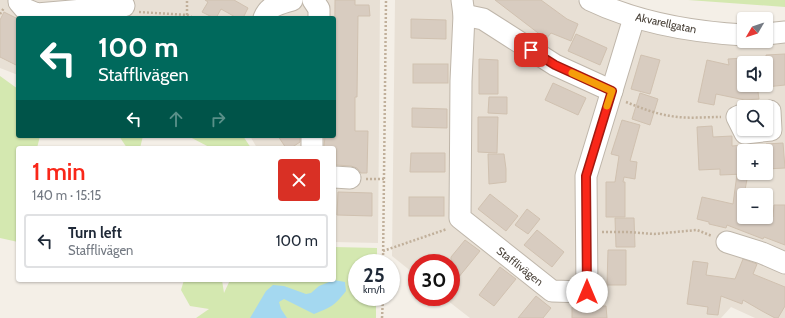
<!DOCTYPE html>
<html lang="en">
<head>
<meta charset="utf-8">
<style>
  body { margin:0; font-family:Cabin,sans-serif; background:#f6f6f7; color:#1f2937; height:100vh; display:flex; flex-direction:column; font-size:15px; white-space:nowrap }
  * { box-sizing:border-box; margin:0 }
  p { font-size:13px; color:#747a83 }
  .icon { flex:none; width:22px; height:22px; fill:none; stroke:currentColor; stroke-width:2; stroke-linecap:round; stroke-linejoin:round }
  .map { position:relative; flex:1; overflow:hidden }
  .sheet { position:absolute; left:16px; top:146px; width:320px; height:136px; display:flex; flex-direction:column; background:#fff; border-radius:4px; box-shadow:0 1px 3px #0004 }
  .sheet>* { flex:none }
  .banner { position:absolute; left:16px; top:16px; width:320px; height:122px; border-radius:4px; box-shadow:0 1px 3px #0004; background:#00695c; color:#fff; overflow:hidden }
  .needle { width:26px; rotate:231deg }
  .controls { position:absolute; left:737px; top:12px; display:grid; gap:8px }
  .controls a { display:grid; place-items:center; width:36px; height:36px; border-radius:4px; background:#fff; box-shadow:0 1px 3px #0004; font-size:20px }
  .speed { position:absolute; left:348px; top:254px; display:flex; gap:8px; font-size:20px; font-weight:700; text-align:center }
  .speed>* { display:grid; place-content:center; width:52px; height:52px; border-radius:50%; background:#fff; box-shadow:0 1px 3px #0004; line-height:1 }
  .speed small { font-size:10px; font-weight:400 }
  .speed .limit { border:6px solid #d22; background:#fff; color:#111 }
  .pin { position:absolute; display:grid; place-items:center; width:34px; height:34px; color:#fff; margin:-17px; border-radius:8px; box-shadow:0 2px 6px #0006 }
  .me { position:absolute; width:44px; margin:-22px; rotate:0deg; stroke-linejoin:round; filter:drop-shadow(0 0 3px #0008) }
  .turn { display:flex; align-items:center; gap:14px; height:84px; padding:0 16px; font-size:18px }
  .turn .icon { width:52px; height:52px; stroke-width:2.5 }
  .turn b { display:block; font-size:28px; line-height:34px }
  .lanes { display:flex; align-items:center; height:38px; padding:0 16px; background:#0003; justify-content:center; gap:20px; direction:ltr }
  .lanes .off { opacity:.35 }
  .round { display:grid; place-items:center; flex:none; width:42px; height:42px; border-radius:4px; background:#f6f6f7 }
  .summary { display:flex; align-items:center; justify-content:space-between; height:68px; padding:0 16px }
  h1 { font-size:24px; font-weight:600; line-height:30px; color:#f92719 }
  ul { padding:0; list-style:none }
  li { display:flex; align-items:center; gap:12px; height:54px; margin:0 8px 6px; padding:0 8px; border:2px solid #e0e1e3; border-radius:4px }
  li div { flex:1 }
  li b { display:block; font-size:15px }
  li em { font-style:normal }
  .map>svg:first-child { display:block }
  .residential { fill:#e8e0d5; fill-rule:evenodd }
  .green { fill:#d4e8b0 }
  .water { fill:#a4d8f0 }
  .building { fill:#d8ccc0; stroke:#d0c1b0 }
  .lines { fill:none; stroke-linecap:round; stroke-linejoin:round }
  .minor-casing { stroke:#bfb6aa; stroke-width:23 }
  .path { stroke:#c1b09b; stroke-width:2.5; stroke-dasharray:2 2; stroke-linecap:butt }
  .minor { stroke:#fff; stroke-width:21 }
  .route-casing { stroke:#a21910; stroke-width:10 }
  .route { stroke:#f92719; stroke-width:7 }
  .slow { stroke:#f59e0b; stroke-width:7 }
  .labels { text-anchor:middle; stroke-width:3; stroke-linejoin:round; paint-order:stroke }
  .street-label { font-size:11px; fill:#473f36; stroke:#fff }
</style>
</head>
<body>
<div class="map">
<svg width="785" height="318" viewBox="0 0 785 318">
  <rect width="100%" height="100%" fill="#f4efe7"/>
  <g class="residential">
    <path d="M0 0H380L378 243 334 242V148H257L250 136H334V18H18V75L0 68Z"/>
    <path d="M395 0H577L657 30 746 46 785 43V318H755L731 307 721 318H470L443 297H451V263H417V276L392 256ZM744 63H766V85H744ZM744 107H766V129H744ZM744 151H766V173H744ZM744 195H766V217H744Z"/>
  </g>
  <g class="green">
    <path d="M688 0H785V7Z"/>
    <path d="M0 76 18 89V136H40L37 148H18V242L0 238Z"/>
    <path d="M119 136H143L140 148H127Z"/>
    <path d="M188 136H243L251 148H211Z"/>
    <path d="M334 247 377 248V263H357V297H376V318H196L209 309 190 306 181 290 184 280H222L224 293 230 280H334Z"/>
  </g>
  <path class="water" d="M334 280 345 282 346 291C334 306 332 307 314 314L284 299 279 302 281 309 287 318H250L266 291 273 285 284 286 306 294 311 293 319 286Z"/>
  <g class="building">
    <path d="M205 0H234L248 8 243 18H237L221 9 216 18H214L202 12 208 2Z"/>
    <path d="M335 0H355V5H369L370 16H358L357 97H355V131H368L367 173H361L357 168 351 166 336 165V148L324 147 325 136H334Z"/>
    <path d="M495 0H541L567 19 578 24 571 41 551 33 546 39Z"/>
    <path d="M4 12 18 19V66L0 57V20Z"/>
    <path d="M411 19 446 20V39L411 38Z"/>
    <path d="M576 34 607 48 600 65 568 51Z"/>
    <path d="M785 54V85L766 87V55Z"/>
    <path d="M641 55 660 60 650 94 631 89Z"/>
    <path d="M744 58V85H757L759 99 745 100 716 94 714 105 698 102 707 60 729 65 728 59Z"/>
    <path d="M479 59 498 60V94H479Z"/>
    <rect x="413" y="64" width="35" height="19"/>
    <path d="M553 83 586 98 578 115 545 100Z"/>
    <path d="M640 93 658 99 650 125 632 119Z"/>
    <path d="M489 97H507V114L488 113Z"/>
    <path d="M412 108 447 109V128L412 127Z"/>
    <path d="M478 117H498L497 153 478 152Z"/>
    <path d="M622 120 640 125 630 161 637 162 635 179 624 177 623 182H625V217H606V182H615L619 156 611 154Z"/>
    <path d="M712 126 713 137 732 136V146L744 145V174L720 175V169L699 170 697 127Z"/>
    <path d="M278 136H300V142L291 148H286Z"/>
    <path d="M783 143 785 168 766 169V144Z"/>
    <path d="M411 153H445V172H410Z"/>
    <path d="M488 154H504L506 169V182L489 184Z"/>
    <path d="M737 174H748L744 195V217H766V214L773 217 774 205H785V245L764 237 763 239 727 225 726 228 709 224V222L697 219 702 197 733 204Z"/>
    <path d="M338 192 372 193V216L337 215Z"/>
    <path d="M490 194 518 216 506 231 478 209Z"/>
    <rect x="409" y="197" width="35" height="19"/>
    <path d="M527 209 540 219 528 234 515 225Z"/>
    <path d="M615 218H634L635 247H616Z"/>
    <path d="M537 230 564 252 552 267 524 245Z"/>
    <path d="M465 240 480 251 458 278 451 272V257Z"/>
    <path d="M608 250H626V285H607Z"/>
    <path d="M743 259 757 264 753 274 785 287V306L778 318H775L762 311 743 300 742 304 721 296 718 315 707 314 708 307 687 304 693 261 708 263 706 275 735 279Z"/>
    <path d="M500 267 516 279 494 306 479 295Z"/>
    <path d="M536 296 551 308 543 318H518Z"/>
    <path d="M606 306 607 318H572V307Z"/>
  </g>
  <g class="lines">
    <defs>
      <g id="minor">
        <path d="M19 0V2L25 9 37 14 83 10 90 0"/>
        <path d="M313 0 319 9V18"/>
        <path d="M462 0 464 15 461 81 460 218 552 291 587 292 586 176 634 18"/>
        <path d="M590 0C638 23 691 32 744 35"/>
        <path d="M83 10 124 6"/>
        <path d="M464 15 483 19 555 65 612 91"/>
        <path d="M264 18C269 5 280 4 292 0"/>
        <path d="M766 34 785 32"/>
        <path d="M744 114 737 117 745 133 771 130 770 111"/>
        <path d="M312 148V136"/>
        <path d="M334 177 350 178"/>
        <path d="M727 242 762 253 785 263"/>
      </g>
    </defs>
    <use href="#minor" class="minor-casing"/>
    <g class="path">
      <path d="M139 12 187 15 194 18"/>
      <path d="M0 14 4 8"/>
      <path d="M187 15V0"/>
      <path d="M747 17H760"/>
      <path d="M626 102C641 108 656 114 671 116 687 119 705 117 721 117"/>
      <path d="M366 179H384"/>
      <path d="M602 232H628L654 234 697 230 712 236"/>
      <path d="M383 251 447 229"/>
      <path d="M383 263 386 0"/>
      <path d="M382 318 383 297"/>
    </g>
    <use href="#minor" class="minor"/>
  </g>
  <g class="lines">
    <defs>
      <path id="route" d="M531 50 555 65 612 91 586 176 587 292"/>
    </defs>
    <use href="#route" class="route-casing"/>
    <use href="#route" class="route"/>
    <path class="slow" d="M572 73 612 91 607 106"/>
  </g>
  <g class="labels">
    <g class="street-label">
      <text transform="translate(666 23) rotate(12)" y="4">Akvarellgatan</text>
      <text transform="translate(520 266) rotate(38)" y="4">Stafflivägen</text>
    </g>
  </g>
</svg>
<div class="controls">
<a><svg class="needle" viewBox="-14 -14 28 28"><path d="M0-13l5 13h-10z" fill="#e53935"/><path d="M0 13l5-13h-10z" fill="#747a83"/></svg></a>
<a><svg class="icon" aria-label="sound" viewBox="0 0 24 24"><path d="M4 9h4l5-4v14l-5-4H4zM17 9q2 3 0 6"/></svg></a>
<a><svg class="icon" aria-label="search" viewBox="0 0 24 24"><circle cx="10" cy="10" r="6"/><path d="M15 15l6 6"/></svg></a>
<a>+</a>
<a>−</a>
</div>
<div class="speed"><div>25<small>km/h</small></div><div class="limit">30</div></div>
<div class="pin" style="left:531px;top:50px;background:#d93025"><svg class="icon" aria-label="arrive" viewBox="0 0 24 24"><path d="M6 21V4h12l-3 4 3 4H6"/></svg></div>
<svg class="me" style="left:587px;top:292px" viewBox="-20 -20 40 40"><circle r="19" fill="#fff"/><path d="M0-13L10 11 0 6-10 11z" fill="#f92719"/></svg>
<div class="banner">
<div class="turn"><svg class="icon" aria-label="left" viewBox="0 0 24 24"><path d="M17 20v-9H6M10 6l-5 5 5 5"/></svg><div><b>100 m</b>Stafflivägen</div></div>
<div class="lanes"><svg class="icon" aria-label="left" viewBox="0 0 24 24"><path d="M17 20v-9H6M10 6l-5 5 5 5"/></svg><svg class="icon off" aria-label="ahead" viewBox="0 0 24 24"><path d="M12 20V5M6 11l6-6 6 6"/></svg><svg class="icon off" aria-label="right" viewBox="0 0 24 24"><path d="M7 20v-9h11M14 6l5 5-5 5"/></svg></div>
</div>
<section class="sheet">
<div class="summary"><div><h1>1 min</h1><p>140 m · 15:15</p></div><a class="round" style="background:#d93025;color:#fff"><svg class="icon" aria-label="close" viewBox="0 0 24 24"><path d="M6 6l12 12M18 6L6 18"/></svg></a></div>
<ul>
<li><svg class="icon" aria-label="left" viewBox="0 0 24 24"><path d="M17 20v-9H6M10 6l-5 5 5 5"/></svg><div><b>Turn left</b><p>Stafflivägen</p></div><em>100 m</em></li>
</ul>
</section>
</div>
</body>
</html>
